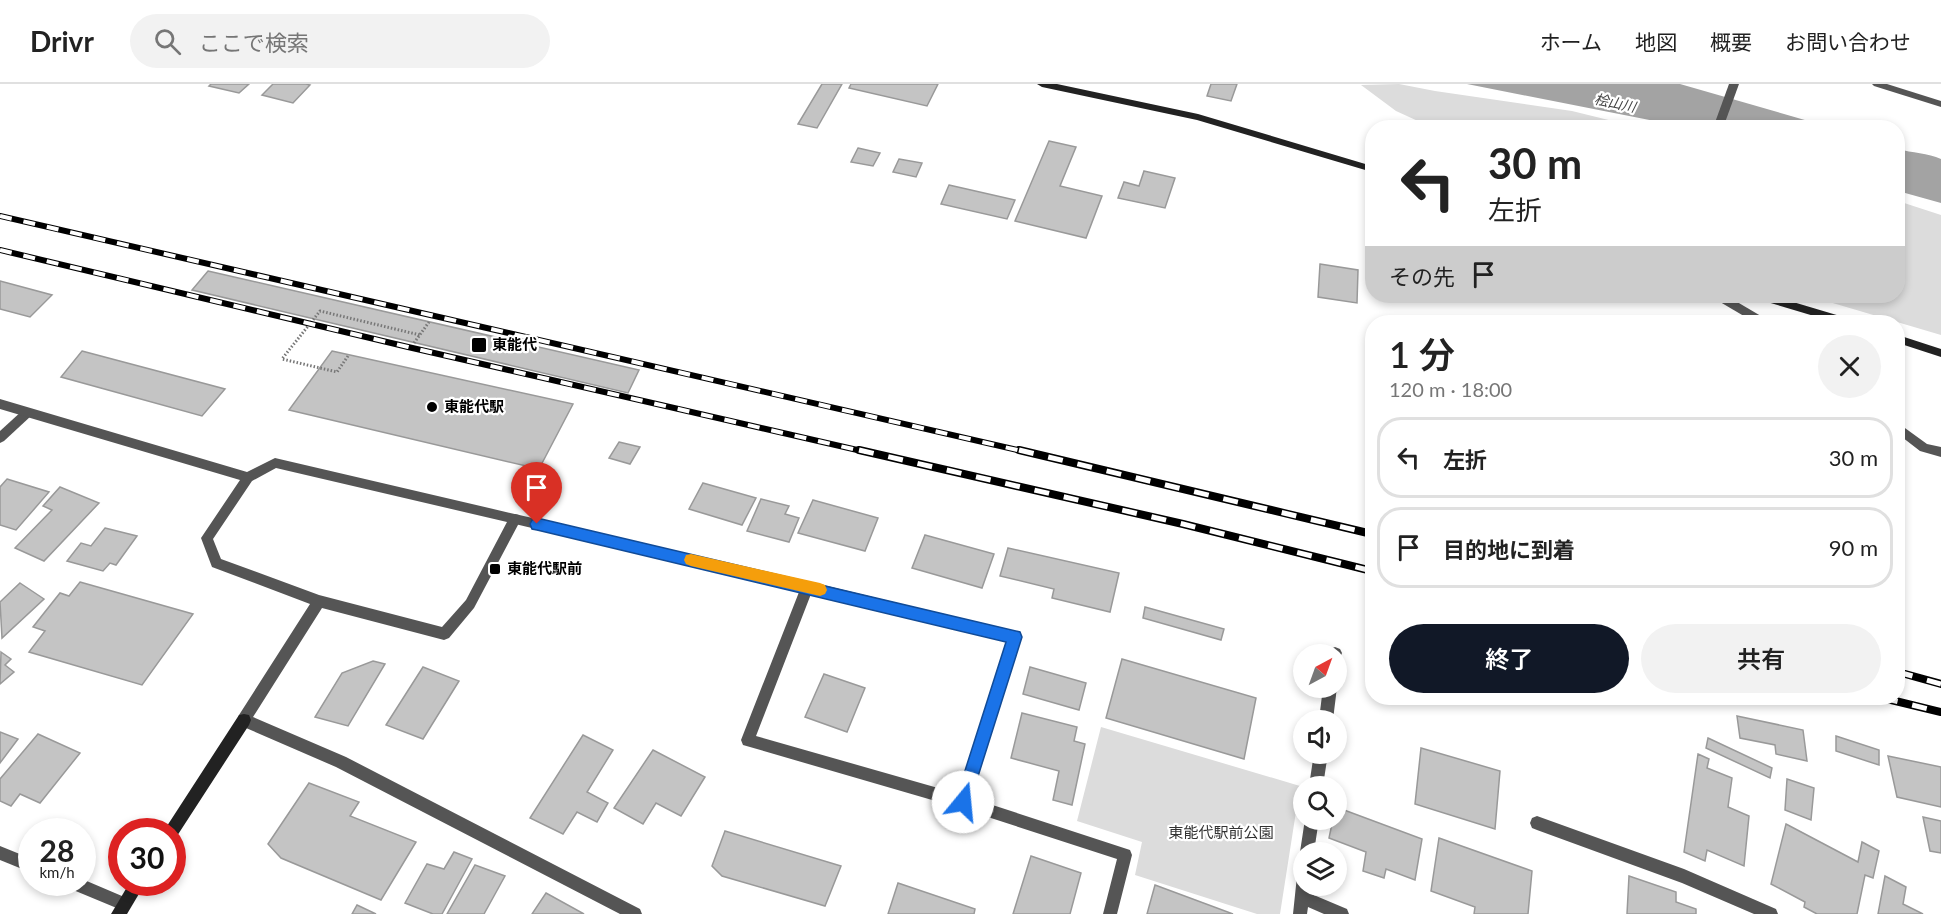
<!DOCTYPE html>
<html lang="ja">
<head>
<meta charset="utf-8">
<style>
  body { margin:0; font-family:Lato,"Noto Sans JP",sans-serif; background:#f2f2f2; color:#222; height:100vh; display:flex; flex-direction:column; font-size:22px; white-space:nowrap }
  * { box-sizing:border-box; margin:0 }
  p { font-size:20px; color:#767676 }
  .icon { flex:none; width:33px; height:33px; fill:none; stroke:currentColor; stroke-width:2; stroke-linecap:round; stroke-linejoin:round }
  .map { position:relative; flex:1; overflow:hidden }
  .details { position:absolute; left:1365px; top:231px; width:540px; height:390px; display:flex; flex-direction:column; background:#fff; border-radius:24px; box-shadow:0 3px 9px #0003 }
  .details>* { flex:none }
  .banner { position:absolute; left:1365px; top:36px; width:540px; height:183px; border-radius:24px; box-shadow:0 3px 9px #0003; background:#fff; color:#222; overflow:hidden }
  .needle { width:39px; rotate:41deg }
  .fabs { position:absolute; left:1293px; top:560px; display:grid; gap:12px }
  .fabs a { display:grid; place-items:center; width:54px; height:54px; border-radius:50%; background:#fff; box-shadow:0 3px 9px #0003; font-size:30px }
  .speed { position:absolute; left:18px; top:734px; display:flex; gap:12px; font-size:30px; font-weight:700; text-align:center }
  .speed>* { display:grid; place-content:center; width:78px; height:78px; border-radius:50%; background:#fff; box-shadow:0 3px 9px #0003; line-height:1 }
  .speed small { font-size:15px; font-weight:400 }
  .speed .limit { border:9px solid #d22; background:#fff; color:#111 }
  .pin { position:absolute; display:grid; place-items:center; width:51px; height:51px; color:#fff; margin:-62px -26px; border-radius:50% 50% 50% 0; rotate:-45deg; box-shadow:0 0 6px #0007 }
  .pin .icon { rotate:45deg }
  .me { position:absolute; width:66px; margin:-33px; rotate:17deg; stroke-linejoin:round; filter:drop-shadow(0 0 4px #0008) }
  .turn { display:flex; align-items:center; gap:21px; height:126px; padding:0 24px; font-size:27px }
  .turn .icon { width:78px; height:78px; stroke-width:2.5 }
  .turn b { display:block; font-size:42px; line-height:51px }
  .then { display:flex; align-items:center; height:57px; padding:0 24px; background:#0003; gap:12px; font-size:22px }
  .round { display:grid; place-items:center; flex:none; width:63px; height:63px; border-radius:32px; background:#f2f2f2 }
  .overview { display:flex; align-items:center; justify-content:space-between; height:102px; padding:0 24px }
  h1 { font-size:36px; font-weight:600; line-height:45px }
  .action { display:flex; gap:12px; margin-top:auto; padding:12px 24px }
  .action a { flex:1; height:69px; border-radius:36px; background:#111827; color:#fff; font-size:24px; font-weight:600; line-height:69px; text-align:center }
  .action a+a { background:#f2f2f2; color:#222 }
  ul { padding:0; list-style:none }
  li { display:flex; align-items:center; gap:18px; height:81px; margin:0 12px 9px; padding:0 12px; border:3px solid #e0e0e0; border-radius:24px }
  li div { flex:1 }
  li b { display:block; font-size:22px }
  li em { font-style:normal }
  header { display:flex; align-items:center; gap:36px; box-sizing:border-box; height:84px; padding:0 30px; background:#fff; border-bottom:2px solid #e0e0e0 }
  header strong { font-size:28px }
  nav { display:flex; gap:33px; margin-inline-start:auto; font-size:21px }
  .search { width:420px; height:54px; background:#f2f2f2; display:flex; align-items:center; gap:15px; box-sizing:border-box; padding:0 21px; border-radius:33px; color:#767676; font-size:22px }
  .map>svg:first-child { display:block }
  .green { fill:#dcdcdc }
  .water { fill:#a3a3a3 }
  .building { fill:#c4c4c4; stroke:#999; stroke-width:1.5 }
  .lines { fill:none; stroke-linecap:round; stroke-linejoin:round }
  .path { stroke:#777; stroke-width:3; stroke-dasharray:1.5 2; stroke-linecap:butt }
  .lane { fill:#555; fill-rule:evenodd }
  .street { fill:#555; fill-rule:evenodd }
  .secondary { fill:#222; fill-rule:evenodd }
  .rail-far1-casing { stroke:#000; stroke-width:6 }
  .rail-casing { stroke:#000; stroke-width:8 }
  .rail-far1 { stroke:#fff; stroke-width:4; stroke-dasharray:12; stroke-linecap:butt }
  .rail { stroke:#fff; stroke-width:5; stroke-dasharray:15; stroke-linecap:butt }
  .route { fill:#1a73e8; stroke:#114b97; stroke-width:1.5 }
  .slow { fill:#f59e0b }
  .poi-dot { fill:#000; stroke:#fff; stroke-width:2 }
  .labels { text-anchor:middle; stroke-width:4.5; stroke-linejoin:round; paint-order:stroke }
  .far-water-label { font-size:14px; font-style:italic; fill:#444; stroke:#fff }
  .poi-label { font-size:15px; font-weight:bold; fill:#000; stroke:#fff; text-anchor:start }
  .park-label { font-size:15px; fill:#333; stroke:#fff }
</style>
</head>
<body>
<header>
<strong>Drivr</strong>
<div class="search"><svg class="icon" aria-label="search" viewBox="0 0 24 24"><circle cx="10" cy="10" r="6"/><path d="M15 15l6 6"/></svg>ここで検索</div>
<nav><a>ホーム</a><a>地図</a><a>概要</a><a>お問い合わせ</a></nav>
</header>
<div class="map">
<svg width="1941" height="830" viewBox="0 0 1941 830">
  <rect width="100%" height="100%" fill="#fff"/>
  <g class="green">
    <path d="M1399 0 1435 7 1572 27 1637 43H1431L1396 27 1361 1Z"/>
    <path d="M1898 117 1941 131V251L1809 212H1898Z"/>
    <path d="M1101 643 1300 702 1280 830H1257L1135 791 1142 758 1077 737Z"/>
  </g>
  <g class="water">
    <path d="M1467 0H1680L1829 43H1685Z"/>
    <path d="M1898 65C1912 69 1928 69 1941 75V119L1898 107Z"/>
  </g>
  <g class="building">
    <path d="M211 0H249L239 9 209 2Z"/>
    <path d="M273 0H306L310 1 293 19 262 11Z"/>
    <path d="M822 0H842L817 44 798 40Z"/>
    <path d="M851 0H938L927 22 849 4Z"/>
    <path d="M1211 0H1237L1231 17 1207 12Z"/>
    <path d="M1049 57 1076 63 1060 102 1102 112 1086 154 1015 137Z"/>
    <path d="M858 64 880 69 873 82 851 78Z"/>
    <path d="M899 75 922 79 916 93 893 88Z"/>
    <path d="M1144 87 1175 94 1165 124 1118 114 1124 98 1139 102Z"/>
    <path d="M949 101 1015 116 1007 135 941 120Z"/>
    <path d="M1320 180 1358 186 1357 219 1318 213Z"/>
    <path d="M208 187 639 286 628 309 192 206Z"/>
    <path d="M0 197 52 211 30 233 0 225Z"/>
    <path d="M82 267 225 305 202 332 61 293Z"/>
    <path d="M332 267 573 320 539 385 289 326Z"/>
    <path d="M619 358 640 363 630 380 609 374Z"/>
    <path d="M7 395 49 408 16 446 0 441V403Z"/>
    <path d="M703 399 756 414 742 441 689 425Z"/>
    <path d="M60 403 99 419 44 477 15 464 52 426 43 422Z"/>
    <path d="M761 415 789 422 785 430 799 434 789 458 747 447Z"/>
    <path d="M813 416 878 434 865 467 798 449Z"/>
    <path d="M105 444 137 452 116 481 110 479 103 487 67 477 81 459 91 462Z"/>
    <path d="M925 451 994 470 982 504 912 484Z"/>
    <path d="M1008 464 1119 489 1110 528 1052 514 1054 505 1000 492Z"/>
    <path d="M80 498 193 530 142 601 29 568 45 547 33 543 60 509 69 512Z"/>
    <path d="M20 499 44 515 2 554 0 518Z"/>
    <path d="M1145 523 1224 545 1221 556 1143 534Z"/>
    <path d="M1 568 11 575 5 581 14 588 0 600Z"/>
    <path d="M1122 575 1256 614 1244 675 1106 634Z"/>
    <path d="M373 577 385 580 348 642 315 633 342 589Z"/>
    <path d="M423 583 459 597 423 655 386 641Z"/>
    <path d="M1030 583 1086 599 1079 626 1023 610Z"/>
    <path d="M824 590 865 604 847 648 805 633Z"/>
    <path d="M1022 629 1077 643 1074 657 1085 660 1072 721 1053 716 1059 687 1011 674Z"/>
    <path d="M1737 632 1803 646 1807 677 1776 670 1775 661 1740 654Z"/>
    <path d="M0 648 18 655 0 679Z"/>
    <path d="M38 650 80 669 40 719 20 710 11 722 0 717V695Z"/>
    <path d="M583 651 613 666 587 708 608 719 597 738 577 728 563 750 530 734Z"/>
    <path d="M1836 652 1879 666V681L1836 667Z"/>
    <path d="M1708 654 1772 684 1770 694 1706 664Z"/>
    <path d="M1421 664 1500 687 1495 745 1415 720Z"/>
    <path d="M653 666 705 693 681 732 656 719 643 740 614 724Z"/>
    <path d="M1698 670 1709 675 1707 684 1732 694 1728 723 1749 732 1744 782 1707 766 1705 777 1684 768Z"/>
    <path d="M1888 672 1941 683V723L1897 713Z"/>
    <path d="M1787 695 1814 704 1811 736 1785 726Z"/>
    <path d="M309 699 359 718 350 732 416 758 381 816 281 774 268 760Z"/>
    <path d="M1336 723 1422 755 1415 796 1386 785 1384 794 1363 787 1366 768 1329 754 1333 735H1336Z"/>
    <path d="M1923 733 1941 737V769L1930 767Z"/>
    <path d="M1786 740 1858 778 1862 758 1879 767 1873 794 1865 791 1857 830H1817L1804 823 1805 818 1771 800Z"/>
    <path d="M725 747 841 782 825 822 722 792 712 782Z"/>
    <path d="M1439 754 1532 787 1528 830H1474L1475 823 1431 807Z"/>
    <path d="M454 768 472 775 442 830H433L405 819 427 780 444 785Z"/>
    <path d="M1031 772 1081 789 1070 830H1013Z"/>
    <path d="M475 781 505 792 484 830H447Z"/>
    <path d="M1629 792 1676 808V818L1696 825V830H1627Z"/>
    <path d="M1885 792 1906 803 1903 820 1923 830H1878Z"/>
    <path d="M898 799 975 825 974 830H888Z"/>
    <path d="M1155 801 1233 830H1147Z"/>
    <path d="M546 809 584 830H532Z"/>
    <path d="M357 821 376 830H352Z"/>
  </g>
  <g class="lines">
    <g class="path">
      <path d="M414 259 429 238"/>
      <path d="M348 272 337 288 282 275 320 227 420 251"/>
    </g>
    <g class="lane">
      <path d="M1729 0H1739L1723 44H1713Z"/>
      <path d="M27 324 33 329 31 332 4 357 0 359V347L23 326Z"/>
      <path d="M515 430 807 497 811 499 813 503 811 507 807 509 515 440 511 439 509 435 511 431Z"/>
    </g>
    <g class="street">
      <path d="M1872 0H1887L1941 17V23L1874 2Z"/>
      <path d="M1714 212H1727L1766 235 1767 238H1754L1715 215Z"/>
      <path d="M0 315 247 388 275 374 519 431 521 435 519 439 474 524 449 554 444 556 322 524 253 633 346 673 640 825 642 830H620L336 683 239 641 237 636 239 631 310 520 212 483 201 454 240 396 0 325ZM276 384 507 438 466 516 442 543 319 511 221 475 213 455 252 397Z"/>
      <path d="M1898 339 1927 360 1941 363V373L1920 367 1898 350Z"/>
      <path d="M807 497 1020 549 1021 553 971 714 1130 766 1132 771 1117 830H1103L1117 775 963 725 743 661 741 656 801 503 803 499ZM811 510 1007 557 959 710 756 652Z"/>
      <path d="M1335 563 1340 565 1342 569 1340 574 1336 575V570H1328L1330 565Z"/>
      <path d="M1323 603H1337L1333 636H1319Z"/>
      <path d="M1314 669H1328L1323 702H1309Z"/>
      <path d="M1537 732 1684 785 1776 825 1778 830H1754L1682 799 1537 746 1532 744 1530 739 1532 734Z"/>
      <path d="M1305 735H1319L1314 768H1304V774L1300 768Z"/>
      <path d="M0 762 32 775V789L0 776Z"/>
      <path d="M1304 785V801H1310L1309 809 1347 825 1349 830H1324L1308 823 1307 830H1293L1297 792 1299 787Z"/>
      <path d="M82 795 129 815 131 820 129 825 124 827 119 825 66 803 64 798H82Z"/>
    </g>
    <g class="secondary">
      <path d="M1037 0H1057L1198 30 1372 82V88L1197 36 1042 3Z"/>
      <path d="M1756 212H1773L1850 235 1851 238H1834L1757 215Z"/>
      <path d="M1898 251 1941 265V273L1898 259Z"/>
      <path d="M244 630 249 631 251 636 249 641 177 752 172 754V747H165L167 742 239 631Z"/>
      <path d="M130 798H146L127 830H111Z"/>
    </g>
    <defs>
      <g id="rail-far1">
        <path d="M0 132 1026 368"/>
        <path d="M0 166 408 263 866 368"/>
      </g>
      <g id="rail">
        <path d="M859 366 1183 440 1372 487"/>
        <path d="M1019 366 1372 450"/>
        <path d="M1898 588 1941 600"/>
        <path d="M1883 614 1941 628"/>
      </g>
    </defs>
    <use href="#rail-far1" class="rail-far1-casing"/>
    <use href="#rail" class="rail-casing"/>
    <use href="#rail-far1" class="rail-far1"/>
    <use href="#rail" class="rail"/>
  </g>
  <path class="route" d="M537 434 1020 548 1022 553 968 724 963 726 957 724 955 718 1006 558 537 446 532 445 530 440 532 436Z"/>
  <path class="slow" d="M691 470 820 499 825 501 827 506 825 510 820 512 691 482 686 480 684 476 686 471Z"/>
  <g class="poi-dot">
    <rect x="471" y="253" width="16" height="16" rx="3"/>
    <circle cx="432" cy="323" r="6"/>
    <rect x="489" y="479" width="12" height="12" rx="3"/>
  </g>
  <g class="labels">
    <g class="far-water-label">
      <text transform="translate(1615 19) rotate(12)" y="5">桧山川</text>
    </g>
    <g class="poi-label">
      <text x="492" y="266">東能代</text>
      <text x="444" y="328">東能代駅</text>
      <text x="507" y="490">東能代駅前</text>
    </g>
    <g class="park-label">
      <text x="1221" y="754">東能代駅前公園</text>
    </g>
  </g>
</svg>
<div class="fabs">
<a><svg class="needle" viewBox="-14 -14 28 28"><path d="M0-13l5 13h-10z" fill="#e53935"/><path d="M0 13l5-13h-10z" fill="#767676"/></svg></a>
<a><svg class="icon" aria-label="sound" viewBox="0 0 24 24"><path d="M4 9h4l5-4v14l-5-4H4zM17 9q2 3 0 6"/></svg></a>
<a><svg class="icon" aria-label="search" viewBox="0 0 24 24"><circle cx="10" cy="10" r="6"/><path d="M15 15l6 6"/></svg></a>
<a><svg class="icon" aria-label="layers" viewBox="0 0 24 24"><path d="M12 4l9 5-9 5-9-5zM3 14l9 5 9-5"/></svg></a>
</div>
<div class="speed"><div>28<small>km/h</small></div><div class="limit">30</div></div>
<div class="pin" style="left:537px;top:440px;background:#d93025"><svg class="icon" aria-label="arrive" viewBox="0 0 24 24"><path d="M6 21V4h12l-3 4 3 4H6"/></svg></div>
<svg class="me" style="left:963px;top:718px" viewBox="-20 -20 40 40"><circle r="19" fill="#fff"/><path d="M0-13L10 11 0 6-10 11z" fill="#1a73e8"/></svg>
<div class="banner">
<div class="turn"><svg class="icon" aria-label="left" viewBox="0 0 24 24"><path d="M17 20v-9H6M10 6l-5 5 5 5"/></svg><div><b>30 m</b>左折</div></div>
<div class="then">その先<svg class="icon" aria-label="arrive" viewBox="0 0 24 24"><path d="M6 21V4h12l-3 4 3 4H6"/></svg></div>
</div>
<section class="details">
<div class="overview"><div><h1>1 分</h1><p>120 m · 18:00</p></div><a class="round"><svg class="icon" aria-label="close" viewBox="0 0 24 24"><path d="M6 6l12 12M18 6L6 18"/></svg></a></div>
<ul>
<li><svg class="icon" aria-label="left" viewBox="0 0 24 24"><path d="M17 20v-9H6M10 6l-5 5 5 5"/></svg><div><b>左折</b></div><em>30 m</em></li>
<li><svg class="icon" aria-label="arrive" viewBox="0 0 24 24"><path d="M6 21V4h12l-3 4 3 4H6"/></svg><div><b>目的地に到着</b></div><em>90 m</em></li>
</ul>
<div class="action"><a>終了</a><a>共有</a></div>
</section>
</div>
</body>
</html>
